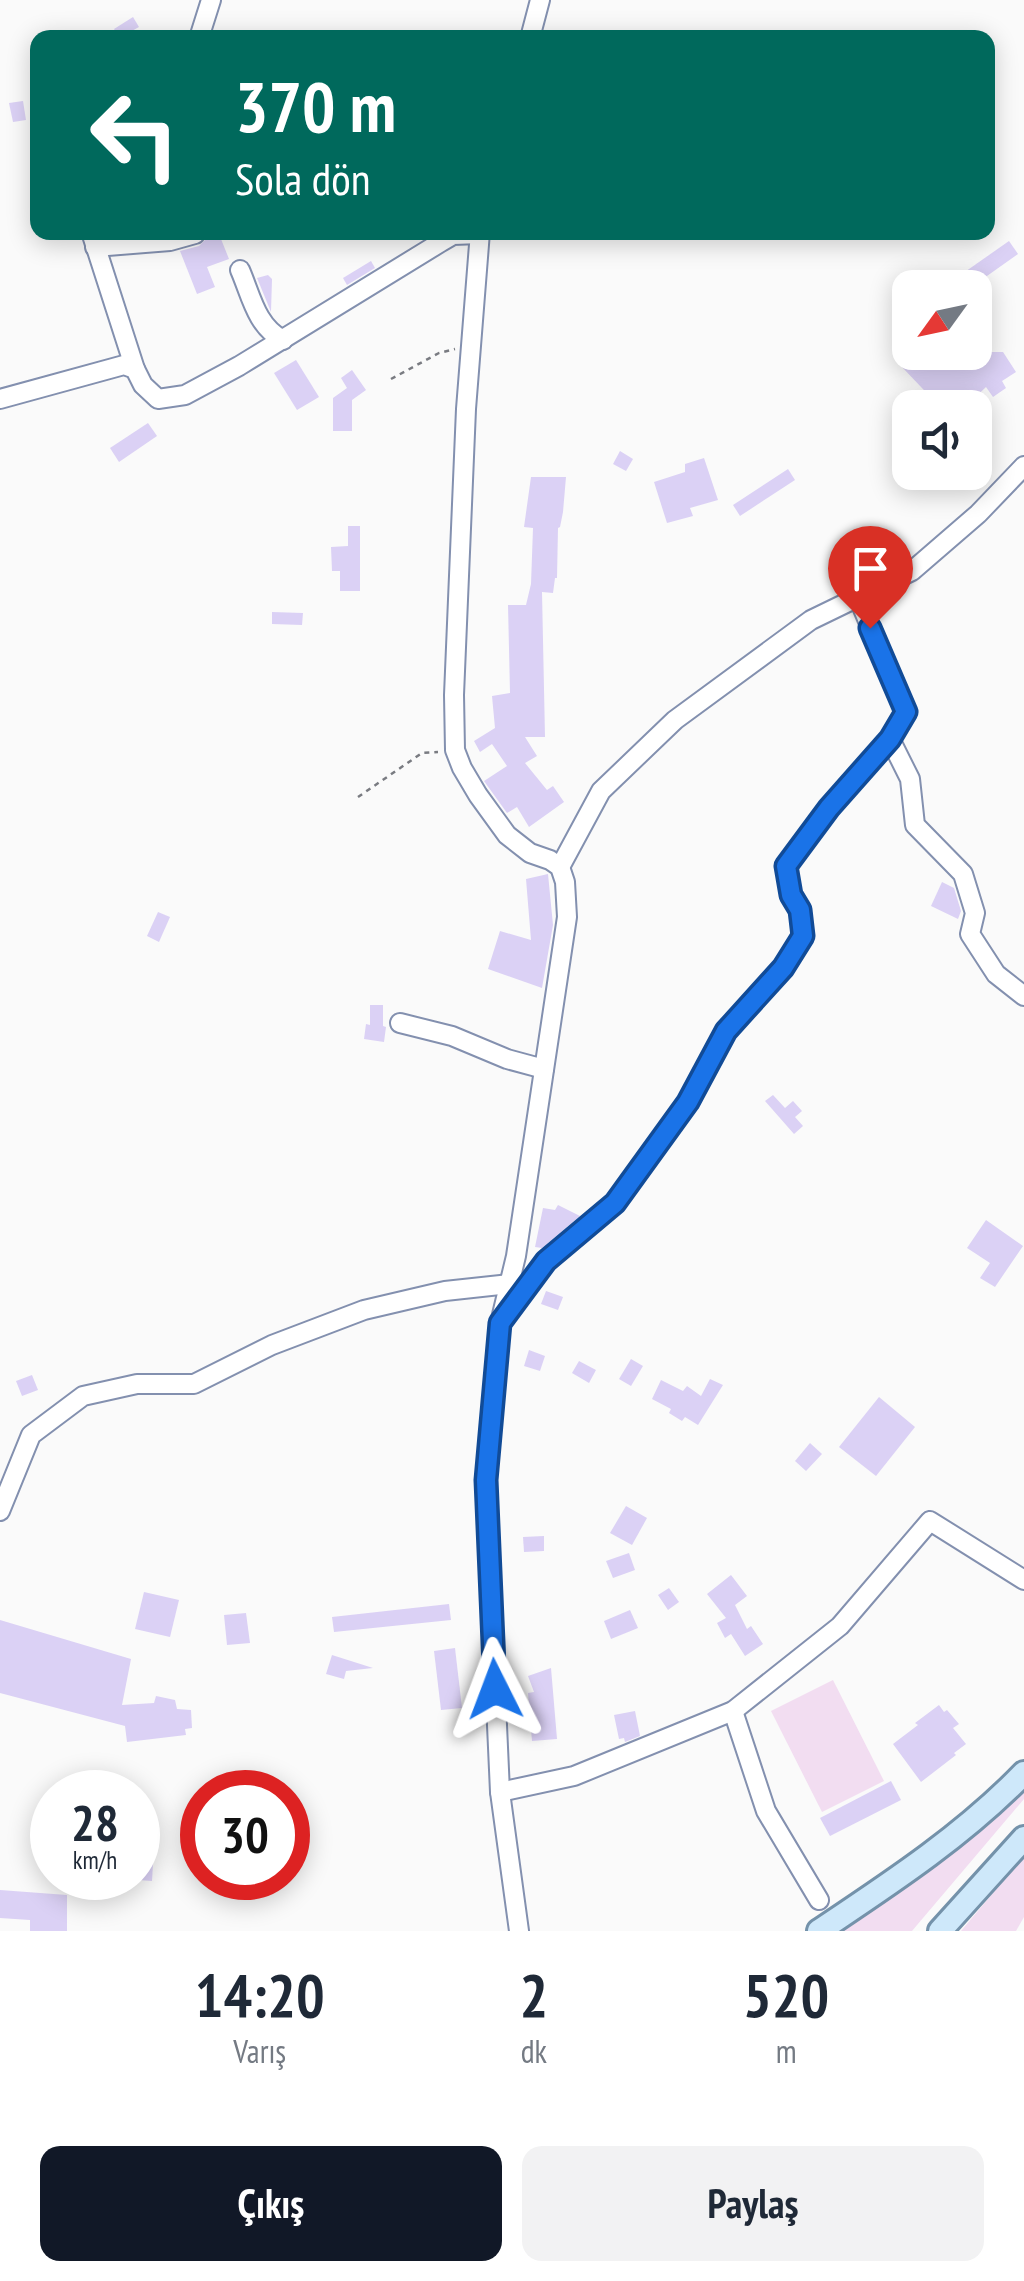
<!DOCTYPE html>
<html lang="tr">
<head>
<meta charset="utf-8">
<style>
  body { margin:0; font-family:"PT Sans Narrow",sans-serif; background:#f2f2f3; color:#1f2937; height:100vh; display:flex; flex-direction:column; font-size:38px; white-space:nowrap }
  * { box-sizing:border-box; margin:0 }
  p { font-size:32px; color:#747a83 }
  .icon { flex:none; width:55px; height:55px; fill:none; stroke:currentColor; stroke-width:2; stroke-linecap:round; stroke-linejoin:round }
  .map { position:relative; height:1931px; overflow:hidden }
  .drawer { display:flex; flex-direction:column; background:#fff; flex:1 }
  .drawer>* { flex:none }
  .banner { position:absolute; left:30px; top:30px; width:965px; height:210px; border-radius:20px; box-shadow:0 5px 25px #0003; background:#00695c; color:#fff; overflow:hidden }
  .needle { width:65px; rotate:237deg }
  .buttons { position:absolute; left:892px; top:270px; display:grid; gap:20px }
  .buttons a { display:grid; place-items:center; width:100px; height:100px; border-radius:20px; background:#fff; box-shadow:0 5px 25px #0003; font-size:50px }
  .speed { position:absolute; left:30px; top:1770px; display:flex; gap:20px; font-size:50px; font-weight:700; text-align:center }
  .speed>* { display:grid; place-content:center; width:130px; height:130px; border-radius:50%; background:#fff; box-shadow:0 5px 25px #0003; line-height:1 }
  .speed small { font-size:25px; font-weight:400 }
  .speed .limit { border:15px solid #d22; background:#fff; color:#111 }
  .pin { position:absolute; display:grid; place-items:center; width:85px; height:85px; color:#fff; margin:-102px -42px; border-radius:50% 50% 50% 0; rotate:-45deg; box-shadow:0 0 10px #0007 }
  .pin .icon { rotate:45deg }
  .me { position:absolute; width:110px; margin:-55px; rotate:357deg; stroke-linejoin:round; filter:drop-shadow(0 0 8px #0008) }
  .turn { display:flex; align-items:center; gap:35px; height:210px; padding:0 40px; font-size:45px }
  .turn .icon { width:130px; height:130px; stroke-width:2.5 }
  .turn b { display:block; font-size:70px; line-height:85px }
  .eta { display:flex; justify-content:space-evenly; align-items:center; height:170px; text-align:center }
  .eta b { font-size:60px; font-weight:700; line-height:70px }
  .button { display:flex; gap:20px; margin-top:auto; padding:20px 40px }
  .button a { flex:1; height:115px; border-radius:20px; background:#111827; color:#fff; font-size:40px; font-weight:700; line-height:115px; text-align:center }
  .button a+a { background:#f2f2f3; color:#1f2937 }
  .map>svg:first-child { display:block }
  .green { fill:#f2ddf1 }
  .building { fill:#dbd1f5 }
  .lines { fill:none; stroke-linecap:round; stroke-linejoin:round }
  .minor-casing { stroke:#8390af; stroke-width:22 }
  .major-casing { stroke:#7492aa; stroke-width:28 }
  .path { stroke:#797b81; stroke-width:2.5; stroke-dasharray:5 5; stroke-linecap:butt }
  .minor { stroke:#fff; stroke-width:18 }
  .major { stroke:#cee8fa; stroke-width:22 }
  .route-casing { stroke:#114b97; stroke-width:25 }
  .route { stroke:#1a73e8; stroke-width:18 }
</style>
</head>
<body>
<div class="map">
<svg width="1024" height="1931" viewBox="0 0 1024 1931">
  <rect width="100%" height="100%" fill="#fafafa"/>
  <g class="green">
    <path d="M833 1680 884 1781 822 1812 771 1711Z"/>
    <path d="M1024 1786V1799L912 1931H834L912 1881 958 1845Z"/>
    <path d="M1024 1856V1917L1016 1931H961Z"/>
  </g>
  <g class="building">
    <path d="M133 17 139 27 119 38 114 29Z"/>
    <path d="M23 101 26 120 13 122 9 103Z"/>
    <path d="M219 234 229 259 207 267 215 287 197 294 180 251 199 246 206 239Z"/>
    <path d="M1009 241 1018 254 970 288H942Z"/>
    <path d="M371 261 375 268 347 285 343 278Z"/>
    <path d="M268 275 272 279 271 312 257 278Z"/>
    <path d="M918 352H1003L1016 372 1002 381 1006 388 993 397 986 387 964 408H941L902 367Z"/>
    <path d="M296 360 319 397 297 410 274 373Z"/>
    <path d="M352 370 366 390 352 400V431H333V398L347 388 341 378Z"/>
    <path d="M148 423 157 436 119 462 110 448Z"/>
    <path d="M620 451 633 459 626 471 613 464Z"/>
    <path d="M704 458 718 500 690 508 693 516 667 523 654 482 685 472V464Z"/>
    <path d="M788 469 795 480 740 516 733 505Z"/>
    <path d="M531 477H566L563 512 560 527 558 528 557 578H555L553 593 542 592 545 737H525L537 756 525 763 547 790 553 786 564 802 529 827 517 807 507 813 484 781 507 766 492 744 480 752 474 741 495 728 492 696 510 693 508 605H526L531 584 533 528 524 527Z"/>
    <path d="M348 526H360V591H340V571H332L331 547 348 546Z"/>
    <path d="M272 612 303 613 302 625 272 624Z"/>
    <path d="M548 874 553 925 542 988 488 969 500 931 531 940 526 879Z"/>
    <path d="M942 882 954 888 961 911 958 919 931 906Z"/>
    <path d="M158 912 170 917 159 942 147 936Z"/>
    <path d="M370 1005H383V1026L386 1027 384 1042 364 1039 366 1024 370 1025Z"/>
    <path d="M773 1095 785 1108 793 1101 802 1111 795 1117 803 1126 794 1134 765 1101Z"/>
    <path d="M558 1205 580 1216 542 1248 535 1247 543 1208 555 1210Z"/>
    <path d="M986 1220 1023 1246 995 1287 980 1278 990 1263 967 1248Z"/>
    <path d="M546 1291 563 1297 558 1310 541 1304Z"/>
    <path d="M529 1350 545 1356 540 1371 524 1366Z"/>
    <path d="M631 1359 643 1366 631 1386 619 1379Z"/>
    <path d="M579 1361 596 1370 589 1383 572 1373Z"/>
    <path d="M32 1375 38 1390 22 1396 16 1381Z"/>
    <path d="M710 1379 723 1385 698 1425 685 1417 682 1421 669 1413 671 1409 652 1399 661 1380 683 1391 687 1386 701 1396Z"/>
    <path d="M879 1397 915 1427 876 1476 839 1447Z"/>
    <path d="M810 1443 822 1454 806 1471 795 1461Z"/>
    <path d="M626 1506 647 1518 632 1545 610 1533Z"/>
    <path d="M544 1536V1551L524 1552 523 1537Z"/>
    <path d="M629 1553 635 1570 613 1578 606 1561Z"/>
    <path d="M731 1575 747 1596 735 1605 747 1629 751 1626 763 1644 745 1656 731 1634 725 1638 717 1623 726 1618 707 1594Z"/>
    <path d="M669 1588 679 1602 668 1610 658 1595Z"/>
    <path d="M144 1592 179 1600 170 1637 135 1629Z"/>
    <path d="M449 1604 451 1620 334 1632 332 1617Z"/>
    <path d="M630 1610 638 1628 611 1639 604 1621Z"/>
    <path d="M246 1613 250 1643 227 1645 224 1615Z"/>
    <path d="M0 1620 131 1659 122 1705 154 1703 156 1696 175 1700 177 1709 191 1710 192 1728 185 1729 186 1735 127 1742 125 1726 0 1693Z"/>
    <path d="M455 1648 462 1708 441 1710 434 1651Z"/>
    <path d="M332 1655 373 1668 346 1671 344 1679 326 1674Z"/>
    <path d="M551 1668 557 1739 532 1741 528 1693 534 1692 528 1676Z"/>
    <path d="M939 1705 944 1712 947 1710 959 1724 953 1728 966 1744 954 1753 956 1755 921 1782 893 1744 918 1725 915 1723Z"/>
    <path d="M635 1711 640 1736 625 1742 624 1738 619 1739 614 1715Z"/>
    <path d="M891 1781 901 1800 830 1836 820 1818Z"/>
    <path d="M138 1847H154L152 1881 138 1880Z"/>
    <path d="M0 1890 67 1895V1931H30V1920L0 1918Z"/>
  </g>
  <g class="lines">
    <defs>
      <g id="minor">
        <path d="M199 38 211 0"/>
        <path d="M530 38 540 0"/>
        <path d="M91 232 135 369"/>
        <path d="M480 232 466 409 454 695 455 750 462 768 478 795 507 835 530 853 550 860 560 867 565 882 567 917 516 1256 500 1323 486 1480 500 1792 519 1931"/>
        <path d="M95 247 170 241 195 234"/>
        <path d="M240 270C251 295 256 326 283 340"/>
        <path d="M0 399 124 365 135 369 143 385 158 399 185 395 239 366 441 242 453 235 480 234"/>
        <path d="M858 597 906 712 890 739 910 779 915 825 963 874 975 913 970 934 996 974 1024 996"/>
        <path d="M560 867 601 791 675 720 811 620 912 571 978 514 1024 466"/>
        <path d="M400 1023 452 1036 507 1059 544 1069"/>
        <path d="M506 1314 546 1261 615 1203 688 1103 726 1031 783 968 803 937 800 910 791 895 786 865 829 808 890 739"/>
        <path d="M0 1511 31 1435 83 1396 137 1384H194L272 1345 364 1310 445 1291 510 1284"/>
        <path d="M733 1711 766 1811 819 1900"/>
        <path d="M500 1792 574 1776 733 1711 840 1626 930 1521 1024 1580"/>
      </g>
      <g id="major">
        <path d="M819 1931C891 1883 964 1835 1024 1773"/>
        <path d="M940 1931 1024 1838"/>
      </g>
    </defs>
    <use href="#minor" class="minor-casing"/>
    <use href="#major" class="major-casing"/>
    <g class="path">
      <path d="M391 379 439 353 455 349"/>
      <path d="M358 797 422 753 438 752"/>
    </g>
    <use href="#minor" class="minor"/>
    <use href="#major" class="major"/>
  </g>
  <g class="lines">
    <defs>
      <path id="route" d="M495 1689 486 1480 500 1323 546 1261 615 1203 688 1102 726 1031 783 968 803 936 800 910 791 895 786 866 829 808 890 739 906 712 870 628"/>
    </defs>
    <use href="#route" class="route-casing"/>
    <use href="#route" class="route"/>
  </g>
</svg>
<div class="buttons">
<a><svg class="needle" viewBox="-14 -14 28 28"><path d="M0-13l5 13h-10z" fill="#e53935"/><path d="M0 13l5-13h-10z" fill="#747a83"/></svg></a>
<a><svg class="icon" aria-label="sound" viewBox="0 0 24 24"><path d="M4 9h4l5-4v14l-5-4H4zM17 9q2 3 0 6"/></svg></a>
</div>
<div class="speed"><div>28<small>km/h</small></div><div class="limit">30</div></div>
<div class="pin" style="left:870px;top:628px;background:#d93025"><svg class="icon" aria-label="arrive" viewBox="0 0 24 24"><path d="M6 21V4h12l-3 4 3 4H6"/></svg></div>
<svg class="me" style="left:495px;top:1689px" viewBox="-20 -20 40 40"><path d="M0-17L14 15 0 8-14 15z" fill="#1a73e8" stroke="#fff" stroke-width="4"/></svg>
<div class="banner">
<div class="turn"><svg class="icon" aria-label="left" viewBox="0 0 24 24"><path d="M17 20v-9H6M10 6l-5 5 5 5"/></svg><div><b>370 m</b>Sola dön</div></div>
</div>
</div>
<section class="drawer">
<div class="eta">
<div><b>14:20</b><p>Varış</p></div>
<div><b>2</b><p>dk</p></div>
<div><b>520</b><p>m</p></div>
</div>
<div class="button"><a>Çıkış</a><a>Paylaş</a></div>
</section>
</body>
</html>
